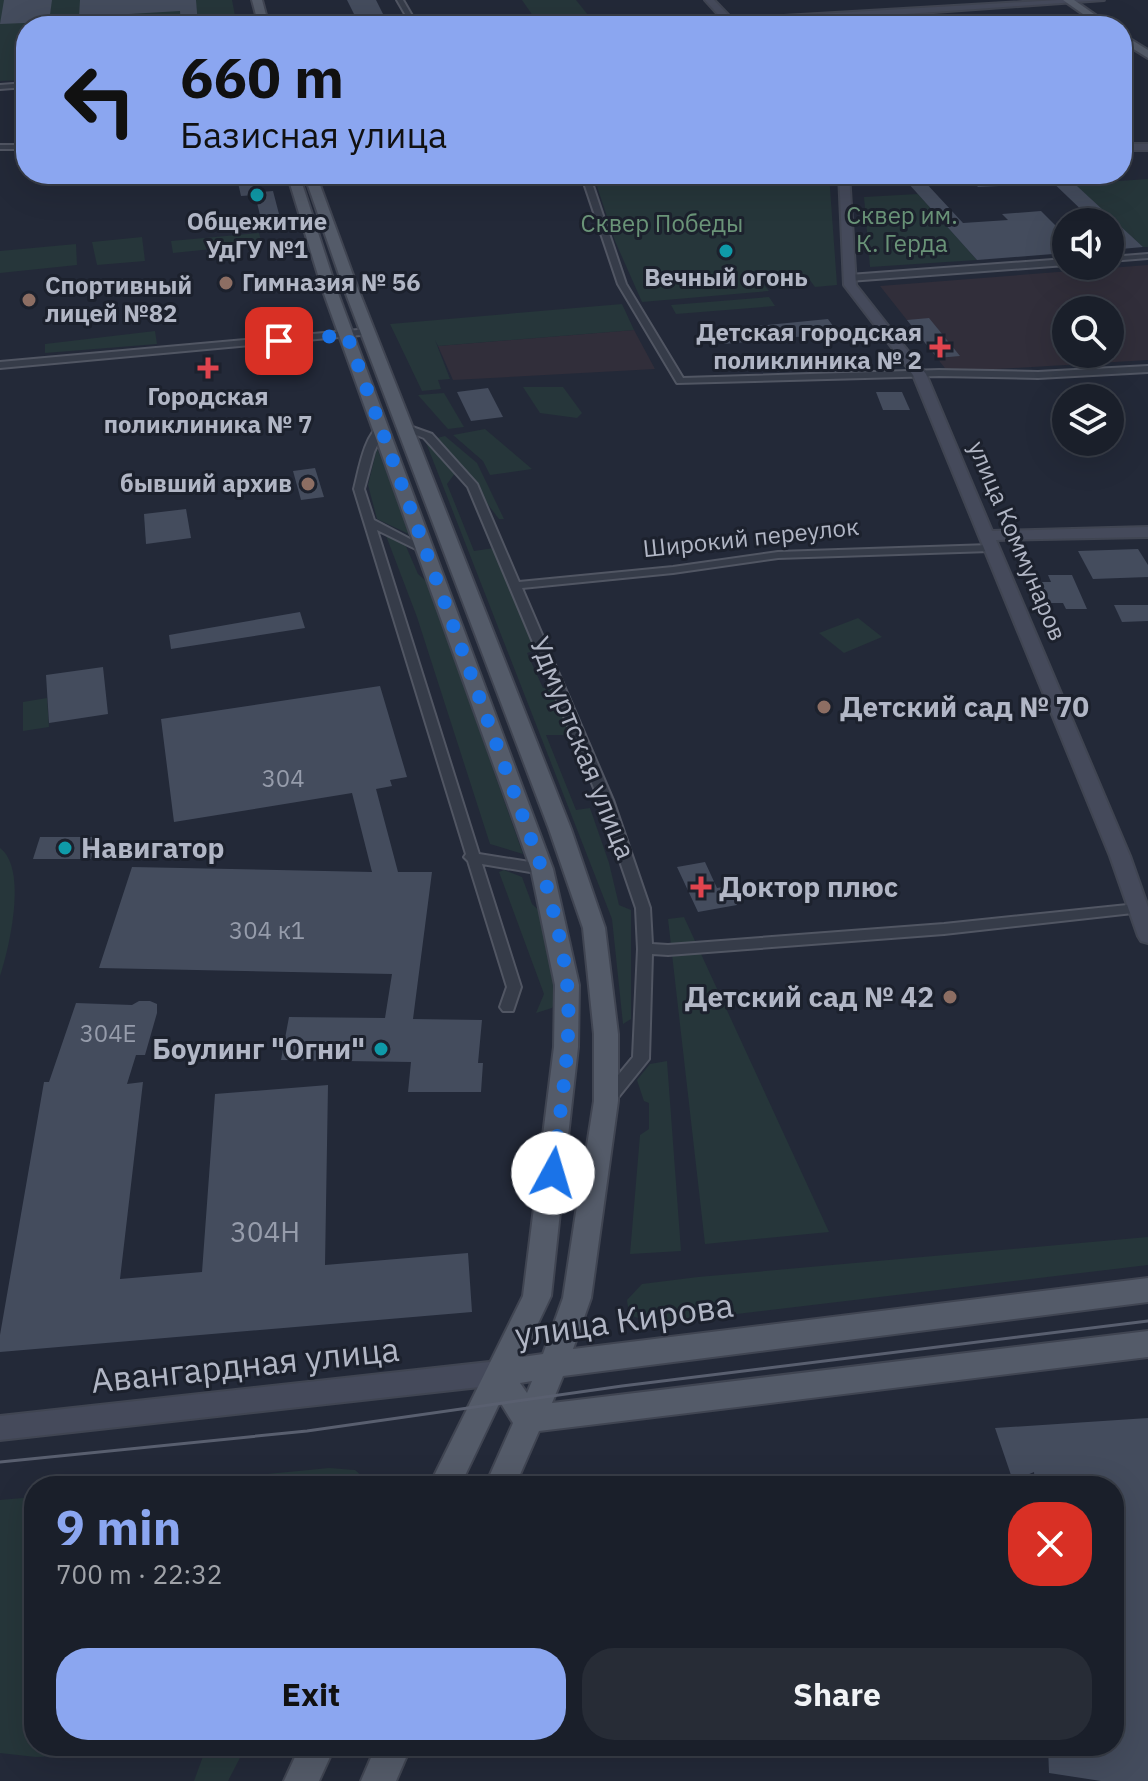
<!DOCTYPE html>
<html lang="en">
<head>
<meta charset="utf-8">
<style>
  body { margin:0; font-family:"IBM Plex Sans",sans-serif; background:#272c36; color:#f1f3f6; height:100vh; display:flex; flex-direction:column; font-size:30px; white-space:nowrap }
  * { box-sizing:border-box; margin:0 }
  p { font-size:26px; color:#9fa2a8 }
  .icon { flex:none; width:44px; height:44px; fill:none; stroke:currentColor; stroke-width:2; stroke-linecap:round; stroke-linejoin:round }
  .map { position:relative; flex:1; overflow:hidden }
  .drawer { position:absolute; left:24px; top:1476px; width:1100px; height:280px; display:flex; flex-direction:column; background:#1a1f2a; border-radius:32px; box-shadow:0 8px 32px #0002,0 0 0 2px #383d47 }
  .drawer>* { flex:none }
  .top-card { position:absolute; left:16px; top:16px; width:1116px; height:168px; border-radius:32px; box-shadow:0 8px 32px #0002,0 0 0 2px #383d47; background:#8ba6f0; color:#111; overflow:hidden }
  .tools { position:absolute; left:1052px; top:208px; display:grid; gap:16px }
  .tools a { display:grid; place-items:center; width:72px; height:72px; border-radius:50%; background:#1a1f2a; box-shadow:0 8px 32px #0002,0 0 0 2px #383d47; font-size:40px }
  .pin { position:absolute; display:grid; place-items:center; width:68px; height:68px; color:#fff; margin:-34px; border-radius:16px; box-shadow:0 4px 12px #0006 }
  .me { position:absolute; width:88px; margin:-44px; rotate:6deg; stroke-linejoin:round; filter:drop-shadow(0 0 6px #0008) }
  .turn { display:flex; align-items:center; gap:28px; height:168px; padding:0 32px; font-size:36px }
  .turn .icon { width:104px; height:104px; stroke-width:2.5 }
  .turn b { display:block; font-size:56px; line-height:68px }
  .round { display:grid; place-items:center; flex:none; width:84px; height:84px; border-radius:32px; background:#272c36 }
  .overview { display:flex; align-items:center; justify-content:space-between; height:136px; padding:0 32px }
  h1 { font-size:48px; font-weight:800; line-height:60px; color:#8ba6f0 }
  .primary-button { display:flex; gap:16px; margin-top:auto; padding:16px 32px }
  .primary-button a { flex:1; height:92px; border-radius:32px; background:#8ba6f0; color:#111; font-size:32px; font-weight:800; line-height:92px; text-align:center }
  .primary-button a+a { background:#272c36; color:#f1f3f6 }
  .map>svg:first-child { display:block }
  .medical { fill:#312e3a; fill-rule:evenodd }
  .green { fill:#26363a }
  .building { fill:#444c5d }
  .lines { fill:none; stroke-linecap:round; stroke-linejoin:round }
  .street-casing { stroke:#515663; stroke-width:4 }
  .secondary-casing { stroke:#404552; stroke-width:4 }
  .primary-casing { stroke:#404552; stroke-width:4 }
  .street { fill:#363c49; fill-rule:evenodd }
  .secondary { fill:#454a5b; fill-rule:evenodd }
  .primary { fill:#545b69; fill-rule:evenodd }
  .tram { stroke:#595f6f; stroke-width:3 }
  .route { stroke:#1a73e8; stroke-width:14; stroke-dasharray:0 25.2 }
  .culture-dot { fill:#0f9aa8; stroke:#1c212d; stroke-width:3 }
  .education-dot { fill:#8d6e63; stroke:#1c212d; stroke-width:3 }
  .health-dot { fill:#e0444e; stroke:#1c212d; stroke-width:3 }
  .labels { text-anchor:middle; stroke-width:6; stroke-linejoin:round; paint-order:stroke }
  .far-park-label { font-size:24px; fill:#6a9478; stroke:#1c212d }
  .far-poi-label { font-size:24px; font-weight:bold; fill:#b1b6c5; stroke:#1c212d }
  .far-street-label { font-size:24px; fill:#b1b6c5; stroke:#1c212d }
  .number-label { font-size:24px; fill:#969cab }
  .poi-label { font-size:28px; font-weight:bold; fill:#b1b6c5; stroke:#1c212d; text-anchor:start }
  .street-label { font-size:28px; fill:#b1b6c5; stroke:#1c212d }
  .near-number-label { font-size:28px; fill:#969cab }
  .near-street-label { font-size:34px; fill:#b1b6c5; stroke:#1c212d }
</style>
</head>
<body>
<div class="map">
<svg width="1148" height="1781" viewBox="0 0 1148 1781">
  <rect width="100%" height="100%" fill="#232938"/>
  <g class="medical">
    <path d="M1148 265V360L948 372 880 286ZM1066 310H1110V354H1066Z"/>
    <path d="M634 330 655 369 453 380 438 346Z"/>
  </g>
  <g class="green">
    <path d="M0 0H232L237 26H26V80L0 81Z"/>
    <path d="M522 0H576L596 25 540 26Z"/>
    <path d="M593 174H829L837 285 815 287 806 275 760 280 769 291 642 302 615 241Z"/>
    <path d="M1148 179V247H1143L1074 184Z"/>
    <path d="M918 194 977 260 870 267 864 197Z"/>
    <path d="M259 233 262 244 173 253 171 241Z"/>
    <path d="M142 237 145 261 97 265 92 242Z"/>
    <path d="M76 244 77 265 0 273V251Z"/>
    <path d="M769 297 775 306 676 314 671 305Z"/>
    <path d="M622 304 634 330 438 346 435 340 450 379 438 380 441 389 422 391 390 324Z"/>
    <path d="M155 331 157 344 45 353V344Z"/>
    <path d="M523 387H563L582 413 577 418 540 413Z"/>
    <path d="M444 393 464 427 448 429 418 395Z"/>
    <path d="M485 429 532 469 490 475 483 461 453 435Z"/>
    <path d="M445 436 477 463 504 519H499L437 438Z"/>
    <path d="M425 440 456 472 447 484 474 551 494 548 537 650 527 653 543 688H553L573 735H546L576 810 590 808 609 863 619 905 631 910V1019L623 1024 612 919Z"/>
    <path d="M377 448 411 535 377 519 368 485Z"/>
    <path d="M385 533 405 544 418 574 427 582 523 854 490 844 417 617Z"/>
    <path d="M858 618 882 637 844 653 819 633Z"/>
    <path d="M47 698 49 727 23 731V702Z"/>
    <path d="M0 848C28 869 9 948 0 976Z"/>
    <path d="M504 870 522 877 532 904 545 916 554 968 555 1002 552 1008 536 1013 544 994 499 872Z"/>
    <path d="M684 917 829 1232 705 1244 668 919Z"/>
    <path d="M667 1061 681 1251 630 1254 640 1135 649 1129V1103L644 1101 637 1080 650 1064Z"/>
    <path d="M1148 1237V1265L678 1321H647L629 1315 627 1300 642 1284 698 1277Z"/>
    <path d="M329 1468 355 1470 363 1477 364 1486H143Z"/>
    <path d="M34 1497V1746H85L80 1755 36 1757 0 1753V1500Z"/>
    <path d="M201 1746H246L228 1781H194L206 1748Z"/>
  </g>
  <g class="building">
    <path d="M4 0H52L49 22 0 24Z"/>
    <path d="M80 0H196L198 25 181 26 180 11 79 17Z"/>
    <path d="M347 0H376L389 26H366L362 16H355Z"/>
    <path d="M236 174H256L261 192 273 191 279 214 260 215 255 195 241 196Z"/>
    <path d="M966 174H988L999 186 978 187Z"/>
    <path d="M1044 174H1064L1143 247 1110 250V222L1092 220Z"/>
    <path d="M925 182 963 223 1008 220 1002 214 1041 211 1066 236V253L977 260 908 183Z"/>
    <path d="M929 318 960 356 937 358 907 320Z"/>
    <path d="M828 319 838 333 724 344 715 330Z"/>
    <path d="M488 388 503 417 471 421 457 392Z"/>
    <path d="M876 392H902L910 410H883Z"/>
    <path d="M315 468 324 497 301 500 293 471Z"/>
    <path d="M186 509 191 538 146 544 144 514Z"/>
    <path d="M1138 549 1148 565V577L1093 579 1078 551Z"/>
    <path d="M1048 575H1072L1087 609H1066L1063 603H1050L1041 582H1051Z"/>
    <path d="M1114 605H1148V621L1122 622Z"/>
    <path d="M300 612 305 628 171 649 169 635Z"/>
    <path d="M103 667 108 714 49 723 46 675Z"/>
    <path d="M380 686 407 777 390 780 392 786 376 789 398 872H432L413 1019 482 1020 478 1063H483L481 1092H408L411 1062 281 1060 289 1017 385 1018 392 974 99 968 132 867 372 872 352 793 174 822 161 719Z"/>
    <path d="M40 837H97L91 859H33Z"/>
    <path d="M705 862 717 888 728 886 737 905 698 912 677 867Z"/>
    <path d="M139 1001H150L157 1004V1013L145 1055H136L127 1084 143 1082 120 1279 202 1272 215 1094 328 1085 325 1265 468 1253 472 1312 0 1352V1335L44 1082H49L76 1003 132 1005Z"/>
    <path d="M1148 1418V1781H1101L1049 1773 1048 1746H1114V1486H1035L1034 1472 1013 1481 995 1428Z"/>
  </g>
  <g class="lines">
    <defs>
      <g id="street">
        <path d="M397 0H403L418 26H412Z"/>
        <path d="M26 83V87L0 89V85Z"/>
        <rect x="0" y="145" width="26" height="4"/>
        <path d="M581 174H589L626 284 683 378 939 370 1038 372 1148 366V372L1038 378 939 376 677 383 618 284Z"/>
        <path d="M1148 254V258L1110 261V257Z"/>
        <path d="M1066 259V265L849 281 845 278 849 275Z"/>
        <path d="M369 329 372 330V334L0 368V362Z"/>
        <path d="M381 424 386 427 374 452 364 489 374 520 429 549 428 551H420L377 530 479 854 542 864 549 869 542 874 482 864 521 987 513 1011H503L500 1007 507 987 468 861 464 857 466 854 354 489C359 470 364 435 381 424Z"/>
        <path d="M404 424 432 434 477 484 519 582 673 567 778 552 990 545 995 548 990 551 778 558 673 573 522 588 613 800 650 908 652 944 668 945 944 924 1137 904 1144 909 1142 912 944 934 668 955 652 954 649 1059 612 1105 606 1107 600 1105 598 1101 600 1097 633 1057 638 949 636 908 599 800 468 487 424 438 401 429 399 427Z"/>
      </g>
      <g id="secondary">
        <path d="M705 0H714L732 19 1057 0H1104L737 26H663L723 20Z"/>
        <rect x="1122" y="144" width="26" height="6"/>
        <path d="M839 174H849L856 285 926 374 992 531 1148 527V537L996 540 1130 856 1148 907V943L1141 941 1138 936 1110 856 913 375 844 285Z"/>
        <path d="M498 1361 507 1365 511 1373 507 1381 498 1385 0 1440V1416Z"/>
      </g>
      <g id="primary">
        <path d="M252 0H262L269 26H259Z"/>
        <path d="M1063 0H1074L1111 26H1100Z"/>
        <path d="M1122 34 1148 50V58L1122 42Z"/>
        <path d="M287 174H299L336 288 553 869 579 985 578 1047 565 1163 584 1165 594 1101V1034L583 928 549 829 343 286 304 174H316L357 286 571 829 605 928 618 1034V1101L591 1298 573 1349 1148 1278V1302L563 1376 552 1403 1148 1331V1357L539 1431 515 1486H485L513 1423 500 1402 460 1486H429L523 1296 554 1047 555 985 531 869 322 288ZM563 1184 580 1186 563 1298 543 1354 522 1357 551 1296ZM532 1381 527 1393 520 1383Z"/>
        <path d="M300 1746H335L319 1781H284Z"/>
        <path d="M376 1746H411L396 1781H361Z"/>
      </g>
    </defs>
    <use href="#street" class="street-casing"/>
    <use href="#secondary" class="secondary-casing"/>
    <use href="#primary" class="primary-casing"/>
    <use href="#street" class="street"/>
    <use href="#secondary" class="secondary"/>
    <use href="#primary" class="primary"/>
    <path class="tram" d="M0 1462 307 1431 622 1386 1148 1321"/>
  </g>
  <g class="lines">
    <path class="route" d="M279 341 347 335 542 869C552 906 563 944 567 983 573 1045 559 1111 553 1173"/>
  </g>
  <g class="culture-dot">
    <circle cx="257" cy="195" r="8"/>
    <circle cx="726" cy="251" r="8"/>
    <circle cx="65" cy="848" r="8"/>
    <circle cx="381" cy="1049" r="8"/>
  </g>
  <g class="education-dot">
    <circle cx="226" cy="283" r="8"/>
    <circle cx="29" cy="300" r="8"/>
    <circle cx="308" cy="484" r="8"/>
    <circle cx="824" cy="707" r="8"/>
    <circle cx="950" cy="997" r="8"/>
  </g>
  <g class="health-dot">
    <path d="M936 335h8v8h8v8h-8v8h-8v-8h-8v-8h8z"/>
    <path d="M204 356h8v8h8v8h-8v8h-8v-8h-8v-8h8z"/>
    <path d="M697 875h8v8h8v8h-8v8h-8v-8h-8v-8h8z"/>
  </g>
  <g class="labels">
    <g class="far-park-label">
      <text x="902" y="224">Сквер им.<tspan x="902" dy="28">К. Герда</tspan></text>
      <text x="662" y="232">Сквер Победы</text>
    </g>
    <g class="far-poi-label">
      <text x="257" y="230">Общежитие<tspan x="257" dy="28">УдГУ №1</tspan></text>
      <text x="726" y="286">Вечный огонь</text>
      <text x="242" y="291" text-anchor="start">Гимназия № 56</text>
      <text x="45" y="294" text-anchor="start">Спортивный<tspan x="45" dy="28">лицей №82</tspan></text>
      <text x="922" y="341" text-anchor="end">Детская городская<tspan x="922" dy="28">поликлиника № 2</tspan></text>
      <text x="208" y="405">Городская<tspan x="208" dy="28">поликлиника № 7</tspan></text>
      <text x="292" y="492" text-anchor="end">бывший архив</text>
    </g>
    <g class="far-street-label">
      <text transform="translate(751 538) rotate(-6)" y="8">Широкий переулок</text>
      <text transform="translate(1017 541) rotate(67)" y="8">улица Коммунаров</text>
    </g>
    <g class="number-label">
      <text x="283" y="787">304</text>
      <text x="267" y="939">304 к1</text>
      <text x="108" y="1042">304Е</text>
    </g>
    <g class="poi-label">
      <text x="840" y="717">Детский сад № 70</text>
      <text x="81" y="858">Навигатор</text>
      <text x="719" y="897">Доктор плюс</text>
      <text x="934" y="1007" text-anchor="end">Детский сад № 42</text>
      <text x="365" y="1059" text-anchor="end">Боулинг "Огни"</text>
    </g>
    <g class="street-label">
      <text transform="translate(583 748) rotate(68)" y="10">Удмуртская улица</text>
    </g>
    <g class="near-number-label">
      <text x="265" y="1242">304Н</text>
    </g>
    <g class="near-street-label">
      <text transform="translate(624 1320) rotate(-8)" y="12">улица Кирова</text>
      <text transform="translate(245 1365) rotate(-6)" y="12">Авангардная улица</text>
    </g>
  </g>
</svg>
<div class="tools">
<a><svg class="icon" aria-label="sound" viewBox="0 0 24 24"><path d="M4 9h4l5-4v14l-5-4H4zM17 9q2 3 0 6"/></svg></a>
<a><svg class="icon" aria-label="search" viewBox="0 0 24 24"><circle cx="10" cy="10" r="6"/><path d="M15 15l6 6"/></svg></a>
<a><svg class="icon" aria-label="layers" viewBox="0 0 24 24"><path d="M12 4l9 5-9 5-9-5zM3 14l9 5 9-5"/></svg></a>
</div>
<div class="pin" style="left:279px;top:341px;background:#d93025"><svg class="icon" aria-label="arrive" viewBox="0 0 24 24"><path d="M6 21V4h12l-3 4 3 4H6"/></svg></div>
<svg class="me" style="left:553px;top:1173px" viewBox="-20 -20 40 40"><circle r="19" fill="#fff"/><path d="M0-13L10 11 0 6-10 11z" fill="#1a73e8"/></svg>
<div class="top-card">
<div class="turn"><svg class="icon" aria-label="left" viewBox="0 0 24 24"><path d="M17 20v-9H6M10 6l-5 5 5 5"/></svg><div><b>660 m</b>Базисная улица</div></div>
</div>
<section class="drawer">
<div class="overview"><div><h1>9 min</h1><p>700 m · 22:32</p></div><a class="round" style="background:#d93025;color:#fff"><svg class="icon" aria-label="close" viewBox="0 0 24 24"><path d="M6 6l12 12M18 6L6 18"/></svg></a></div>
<div class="primary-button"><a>Exit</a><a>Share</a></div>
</section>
</div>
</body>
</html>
